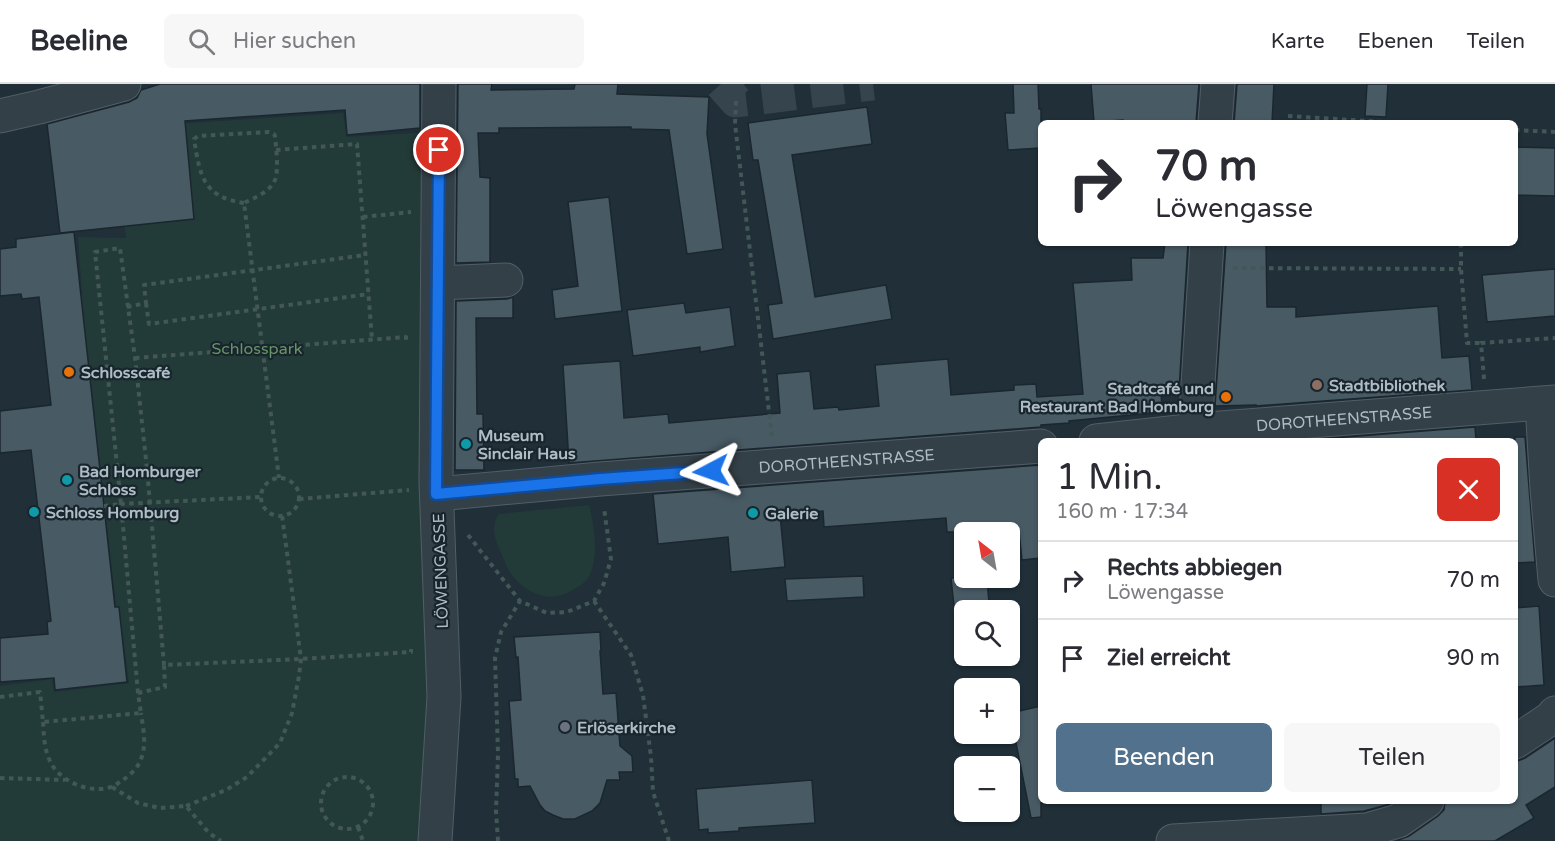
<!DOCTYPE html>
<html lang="de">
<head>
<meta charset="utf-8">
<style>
  body { margin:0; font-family:"Varela Round",sans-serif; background:#f7f7f7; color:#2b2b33; height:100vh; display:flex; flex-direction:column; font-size:22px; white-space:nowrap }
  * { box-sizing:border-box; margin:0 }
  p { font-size:20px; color:#7c7c81 }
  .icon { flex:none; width:33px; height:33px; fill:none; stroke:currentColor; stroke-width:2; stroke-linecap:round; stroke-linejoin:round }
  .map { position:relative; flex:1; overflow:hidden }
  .panel { position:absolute; left:1038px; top:354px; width:480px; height:366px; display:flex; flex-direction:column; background:#fff; border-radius:9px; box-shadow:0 2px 4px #0004 }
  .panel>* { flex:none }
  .guide { position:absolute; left:1038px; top:36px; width:480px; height:126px; border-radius:9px; box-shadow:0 2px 4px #0004; background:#fff; color:#2b2b33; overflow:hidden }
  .needle { width:39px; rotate:329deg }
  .tools { position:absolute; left:954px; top:438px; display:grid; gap:12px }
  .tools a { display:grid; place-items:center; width:66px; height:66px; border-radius:9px; background:#fff; box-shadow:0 2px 4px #0004; font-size:30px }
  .pin { position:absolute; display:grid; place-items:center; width:51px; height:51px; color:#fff; margin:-26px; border:3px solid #fff; border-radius:50%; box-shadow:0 2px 6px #0007 }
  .me { position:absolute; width:66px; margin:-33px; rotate:266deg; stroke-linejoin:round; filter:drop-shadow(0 0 4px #0008) }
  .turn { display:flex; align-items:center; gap:21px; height:126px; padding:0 18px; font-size:27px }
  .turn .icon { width:78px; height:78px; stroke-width:2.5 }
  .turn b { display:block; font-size:42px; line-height:51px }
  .round { display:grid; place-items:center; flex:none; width:63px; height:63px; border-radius:9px; background:#f7f7f7 }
  .summary { display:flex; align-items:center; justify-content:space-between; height:102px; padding:0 18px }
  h1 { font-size:36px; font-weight:600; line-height:45px }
  .primary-button { display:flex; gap:12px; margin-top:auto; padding:12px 18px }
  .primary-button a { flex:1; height:69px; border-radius:9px; background:#51718c; color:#fff; font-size:24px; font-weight:600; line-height:69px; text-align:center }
  .primary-button a+a { background:#f7f7f7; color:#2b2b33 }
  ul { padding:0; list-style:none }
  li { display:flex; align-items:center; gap:18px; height:78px; padding:0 18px; border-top:2px solid #e1e1e2 }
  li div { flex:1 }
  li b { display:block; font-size:22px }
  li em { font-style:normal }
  header { display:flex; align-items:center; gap:36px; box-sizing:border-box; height:84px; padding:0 30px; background:#fff; border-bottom:2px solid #e1e1e2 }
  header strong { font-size:28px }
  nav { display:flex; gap:33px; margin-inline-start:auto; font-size:21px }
  .search { width:420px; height:54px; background:#f7f7f7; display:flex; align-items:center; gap:15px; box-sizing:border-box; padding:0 21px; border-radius:9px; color:#7c7c81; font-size:22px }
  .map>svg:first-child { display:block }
  .green { fill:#233b38 }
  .building { fill:#485a64; stroke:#1b272f; stroke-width:1.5 }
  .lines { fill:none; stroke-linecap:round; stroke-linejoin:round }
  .minor-tunnel { stroke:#35444d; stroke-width:33; stroke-dasharray:33 16; stroke-linecap:butt }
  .minor-casing { stroke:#515e66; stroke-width:35 }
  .path { stroke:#425756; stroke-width:4; stroke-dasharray:4.5 4.5; stroke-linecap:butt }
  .minor { stroke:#344048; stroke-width:33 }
  .route-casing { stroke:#114b97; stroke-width:15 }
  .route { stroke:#1a73e8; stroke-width:10 }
  .food-dot { fill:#e8710a; stroke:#19252d; stroke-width:2 }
  .education-dot { fill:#8d6e63; stroke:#19252d; stroke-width:2 }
  .culture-dot { fill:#0f9aa8; stroke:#19252d; stroke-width:2 }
  .worship-dot { fill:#6b7280; stroke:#19252d; stroke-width:2 }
  .labels { text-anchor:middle; stroke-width:4.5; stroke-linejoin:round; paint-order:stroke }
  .park-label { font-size:16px; fill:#669567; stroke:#19252d }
  .poi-label { font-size:16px; font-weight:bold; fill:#aebcc5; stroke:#19252d; text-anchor:start }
  .street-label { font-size:16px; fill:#aebcc5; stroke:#19252d }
</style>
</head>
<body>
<header>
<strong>Beeline</strong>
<div class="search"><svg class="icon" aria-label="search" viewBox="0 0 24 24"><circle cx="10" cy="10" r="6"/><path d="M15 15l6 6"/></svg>Hier suchen</div>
<nav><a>Karte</a><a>Ebenen</a><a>Teilen</a></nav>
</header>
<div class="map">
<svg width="1555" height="757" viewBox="0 0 1555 757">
  <rect width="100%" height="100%" fill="#202f38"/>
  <g class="green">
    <path d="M343 29 347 53 432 48 429 619 424 757H0V602L52 595 54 608 129 599 119 523H116L81 212 82 211 78 153 126 154 115 44Z"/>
    <path d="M589 421C594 441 598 464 592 485 589 496 581 502 571 507 549 520 525 509 511 490 507 484 504 476 501 469 495 455 490 443 499 430Z"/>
  </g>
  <g class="building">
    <path d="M160 0H420V44L347 51 345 26 185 37 194 135 60 149 47 40 129 18 137 14 141 6Z"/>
    <path d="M458 0H492L491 6 574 5 575 0H618L617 10 709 13 707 50 723 165 687 170 669 46 631 45V43L499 44V49H478L480 93 490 94V178L456 179Z"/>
    <path d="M1013 0H1038L1039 25H1041V64L1008 66 1005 29H1014Z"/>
    <path d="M1091 0H1199L1196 39H1123V36L1094 38Z"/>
    <path d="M1237 0H1274L1272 39H1234Z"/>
    <path d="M1367 0H1388L1386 33 1365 32Z"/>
    <path d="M867 23 872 60 792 71 815 213 886 201 892 235 773 255 768 221 782 219 758 76H753L748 39Z"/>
    <path d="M1515 63 1555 64V112L1515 111Z"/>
    <path d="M609 113 622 227 555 235 552 206 578 202 568 118Z"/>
    <path d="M74 148 115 523H119L127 598 55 606 54 594 0 598V554L48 550 47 538 51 537 31 366 0 369V327L51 321 39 213 22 215 21 210 0 212V165L16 163V155Z"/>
    <path d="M1165 159H1188L1179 307 1161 306 1162 328 1069 337V339L1041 341V343L569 379 563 281 620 277 624 334 668 330 669 339 780 329 777 290 810 287 814 325 838 323 839 326 879 322 875 281 948 275 951 311 1014 306V301L1036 300 1037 313 1083 310 1073 199 1132 196 1131 174H1163Z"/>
    <path d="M1226 159H1266L1267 223H1296V233L1438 222 1442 274 1469 272 1472 306 1256 322V321L1215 322Z"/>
    <path d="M1555 185V232L1487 238 1482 191Z"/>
    <path d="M513 213V234H476L477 330H483L484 386H455L456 217 507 215Z"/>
    <path d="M684 219 686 229 730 223 735 262 700 268V263L633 272 627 226Z"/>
    <path d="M1475 343 1476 357H1295Z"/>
    <path d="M1515 353H1525L1535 478 1515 479Z"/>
    <path d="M1041 381V474L1022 476 1019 448H947L946 434 824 443 823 427 780 430 785 483 731 488 728 453 658 460 653 410Z"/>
    <path d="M863 492 864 513 787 517 785 495Z"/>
    <path d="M951 494H987L989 519 954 522Z"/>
    <path d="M1539 522 1544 601 1515 603V524Z"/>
    <path d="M600 548 601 567H600L603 610 616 609 620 662 632 672 633 688H619L620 696H607L600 719 592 727 575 735H563L553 731 545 727 540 721 530 702 518 703V695H515L509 617 521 616 518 573 516 574 514 553Z"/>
    <path d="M1041 622V733L1031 734 1010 629Z"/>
    <path d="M1555 654V703L1526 721 1534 734 1495 757H1396L1409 752 1438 732 1444 726 1445 717H1515V678L1525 674Z"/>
    <path d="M812 696 815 739 739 744V747L708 749V745L699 746 696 705Z"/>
    <path d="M1321 717H1394L1390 720 1364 727 1321 730Z"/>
  </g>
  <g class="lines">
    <path class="minor-tunnel" d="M721 0 736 17 873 0"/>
    <defs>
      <g id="minor">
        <path d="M0 32 39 23 124 0"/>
        <path d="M1215 39 1218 0"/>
        <path d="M438 199 506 196"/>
        <path d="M1542 320 1547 405 1555 496"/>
        <path d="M1195 347 1207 159"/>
        <path id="s1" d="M1096 357 1207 345 1555 318"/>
        <path id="s2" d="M437 410 600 395 1041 362"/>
        <path d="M1515 658 1551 634 1555 629"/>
        <path d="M435 757 444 613 436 398 439 0"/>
        <path d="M1173 757 1367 746 1398 737 1427 717"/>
      </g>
    </defs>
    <use href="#minor" class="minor-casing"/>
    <g class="path">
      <path d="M736 17 735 40 772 353"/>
      <path d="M1288 32 1399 39"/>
      <path d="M1515 46 1555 48"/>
      <path d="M276 66 357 60 372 256"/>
      <path d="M244 119C203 113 200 92 194 55L198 52 269 48 274 50 275 52C276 63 279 86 275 96 270 108 254 114 244 119L279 394"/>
      <path d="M363 133 411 128"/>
      <path d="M1461 159V185L1467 259H1481"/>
      <path d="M1233 184 1461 185"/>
      <path d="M146 219 149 240 369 210"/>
      <path d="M127 223 146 219 144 201 365 171"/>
      <path d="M135 274 406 253V256"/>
      <path d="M1484 295 1481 259 1555 254"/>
      <circle cx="280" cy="413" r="19"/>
      <path d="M299 415 409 406"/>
      <path d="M104 422 121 420 95 168 120 164 135 274 147 385 164 581"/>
      <path d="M468 451 520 517 547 529 567 528 594 517 604 499 611 475 604 424"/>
      <path d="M594 517 631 571 643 611 651 673 653 708 669 757"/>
      <path d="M138 609 121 420 261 413"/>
      <path d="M0 613 40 608 43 638 141 629 138 609 165 603 164 581 301 575 411 568V565"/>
      <path d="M43 638C44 652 44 666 51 679 61 698 90 710 111 703 115 702 119 698 123 696 130 691 138 684 141 675 147 660 143 644 141 629"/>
      <circle cx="347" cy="719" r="26"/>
      <path d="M0 694 65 696"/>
      <path d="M112 703 138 719 160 724 186 722 209 749 221 757"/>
      <path d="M186 722 226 706 247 693 280 659 292 629 299 592 301 575 282 431"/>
      <path d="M358 743 363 757"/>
      <path d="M498 757 496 727 498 670 495 574 501 548 520 517"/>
    </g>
    <use href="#minor" class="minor"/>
  </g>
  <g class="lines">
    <defs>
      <path id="route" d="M439 66 436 410 600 395 711 387"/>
    </defs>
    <use href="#route" class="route-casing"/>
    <use href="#route" class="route"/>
  </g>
  <g class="food-dot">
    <circle cx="69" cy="288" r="6"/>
    <circle cx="1226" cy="313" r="6"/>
  </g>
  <circle class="education-dot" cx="1317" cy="301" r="6"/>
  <g class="culture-dot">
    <circle cx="466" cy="360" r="6"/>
    <circle cx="67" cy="396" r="6"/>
    <circle cx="34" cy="428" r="6"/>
    <circle cx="753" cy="429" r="6"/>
  </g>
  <circle class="worship-dot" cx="565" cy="643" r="6"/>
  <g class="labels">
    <g class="park-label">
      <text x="257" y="270">Schlosspark</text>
    </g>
    <g class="poi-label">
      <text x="81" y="294">Schlosscafé</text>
      <text x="1329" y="307">Stadtbibliothek</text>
      <text x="1214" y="310" text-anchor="end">Stadtcafé und<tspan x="1214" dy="18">Restaurant Bad Homburg</tspan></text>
      <text x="478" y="357">Museum<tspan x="478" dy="18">Sinclair Haus</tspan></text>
      <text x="79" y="393">Bad Homburger<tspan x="79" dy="18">Schloss</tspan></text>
      <text x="46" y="434">Schloss Homburg</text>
      <text x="765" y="435">Galerie</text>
      <text x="577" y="649">Erlöserkirche</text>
    </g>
    <g class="street-label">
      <text dy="6" stroke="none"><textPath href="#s1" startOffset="249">DOROTHEENSTRASSE</textPath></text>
      <text dy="6" stroke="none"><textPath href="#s2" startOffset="411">DOROTHEENSTRASSE</textPath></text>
      <text transform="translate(440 487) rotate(-92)" y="6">LÖWENGASSE</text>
    </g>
  </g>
</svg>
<div class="tools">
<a><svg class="needle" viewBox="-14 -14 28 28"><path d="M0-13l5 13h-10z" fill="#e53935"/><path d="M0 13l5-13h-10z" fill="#7c7c81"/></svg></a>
<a><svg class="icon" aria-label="search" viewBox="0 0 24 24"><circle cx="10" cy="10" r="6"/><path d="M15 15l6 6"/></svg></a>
<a>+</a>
<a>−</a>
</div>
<div class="pin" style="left:439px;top:66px;background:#d93025"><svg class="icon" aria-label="arrive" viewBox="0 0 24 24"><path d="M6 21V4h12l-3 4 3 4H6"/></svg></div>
<svg class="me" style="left:711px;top:387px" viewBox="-20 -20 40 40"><path d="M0-17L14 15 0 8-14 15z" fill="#1a73e8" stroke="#fff" stroke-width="4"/></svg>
<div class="guide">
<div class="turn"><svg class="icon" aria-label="right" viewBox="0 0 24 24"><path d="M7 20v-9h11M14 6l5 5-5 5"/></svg><div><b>70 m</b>Löwengasse</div></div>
</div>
<section class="panel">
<div class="summary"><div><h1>1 Min.</h1><p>160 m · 17:34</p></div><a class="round" style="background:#d93025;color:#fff"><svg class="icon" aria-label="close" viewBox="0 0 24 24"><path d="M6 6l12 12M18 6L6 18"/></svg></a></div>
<ul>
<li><svg class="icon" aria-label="right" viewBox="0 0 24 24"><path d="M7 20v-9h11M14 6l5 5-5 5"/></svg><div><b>Rechts abbiegen</b><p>Löwengasse</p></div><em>70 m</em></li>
<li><svg class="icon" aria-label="arrive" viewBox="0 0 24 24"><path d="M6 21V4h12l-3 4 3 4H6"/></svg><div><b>Ziel erreicht</b></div><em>90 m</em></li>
</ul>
<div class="primary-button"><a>Beenden</a><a>Teilen</a></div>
</section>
</div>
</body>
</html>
